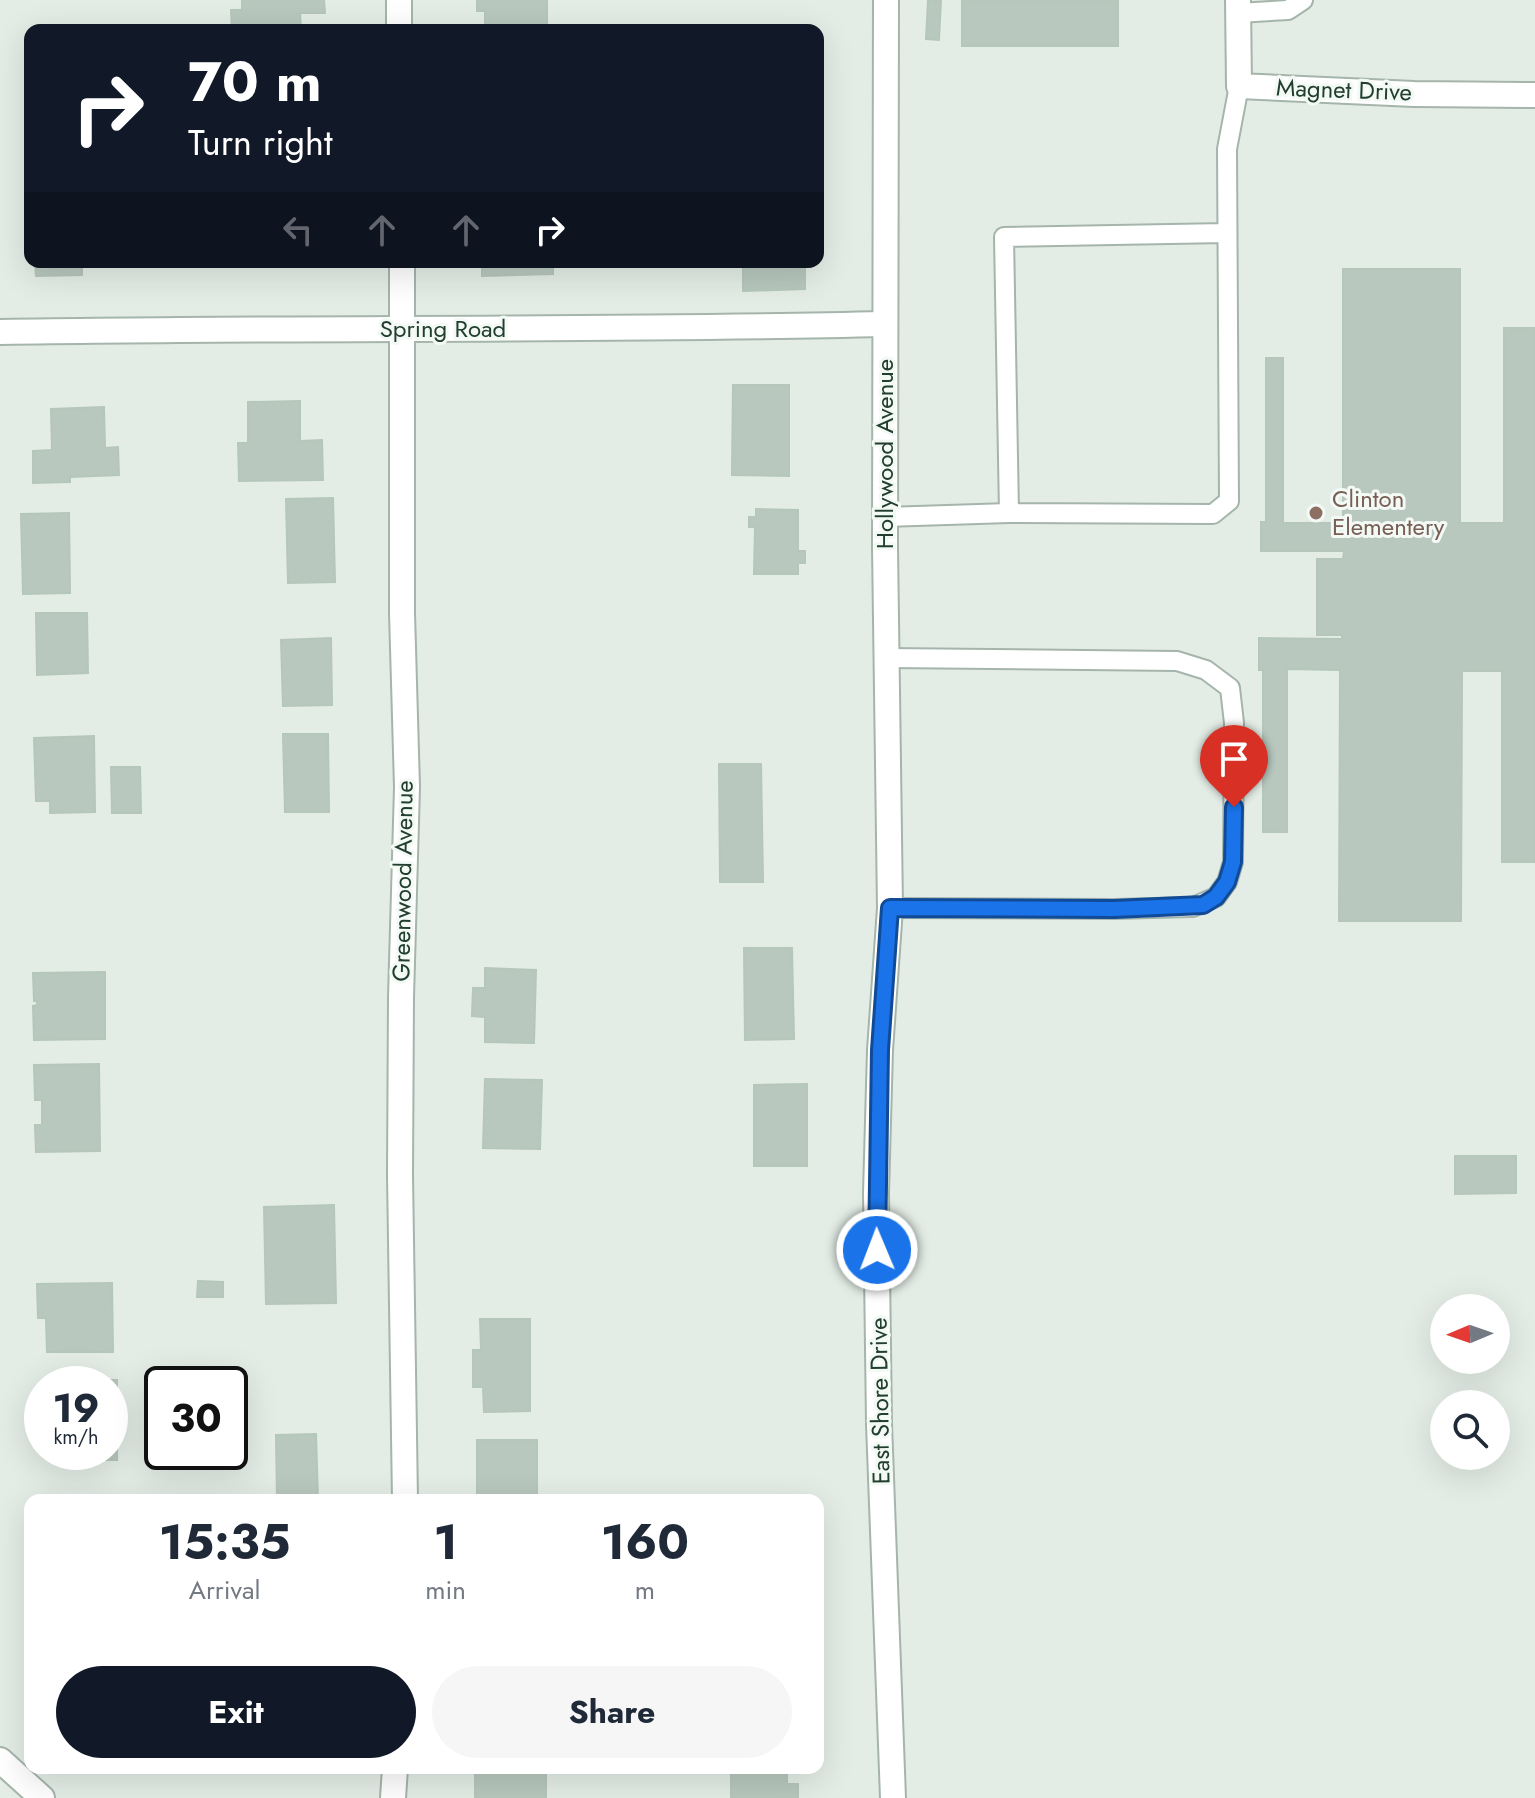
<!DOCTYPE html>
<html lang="en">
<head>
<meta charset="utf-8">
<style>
  body { margin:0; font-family:Jost,sans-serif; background:#f6f6f7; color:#1f2937; height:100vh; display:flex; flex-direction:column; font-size:30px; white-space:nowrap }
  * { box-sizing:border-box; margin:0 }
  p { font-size:26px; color:#747a83 }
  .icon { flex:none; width:44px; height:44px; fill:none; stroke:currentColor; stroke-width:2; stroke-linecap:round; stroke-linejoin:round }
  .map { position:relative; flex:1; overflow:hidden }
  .panel { position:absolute; left:24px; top:1494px; width:800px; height:280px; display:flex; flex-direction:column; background:#fff; border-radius:16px; box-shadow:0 8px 32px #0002 }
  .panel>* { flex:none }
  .hud { position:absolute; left:24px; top:24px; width:800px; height:244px; border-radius:16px; box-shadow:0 8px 32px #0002; background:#111827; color:#fff; overflow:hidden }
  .needle { width:52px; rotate:268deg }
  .buttons { position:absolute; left:1430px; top:1294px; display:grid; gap:16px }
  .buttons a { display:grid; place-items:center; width:80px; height:80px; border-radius:50%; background:#fff; box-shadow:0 8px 32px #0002; font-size:40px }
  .speed { position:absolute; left:24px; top:1366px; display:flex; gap:16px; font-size:40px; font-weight:700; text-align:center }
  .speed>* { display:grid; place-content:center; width:104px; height:104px; border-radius:50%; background:#fff; box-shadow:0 8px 32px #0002; line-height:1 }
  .speed small { font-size:20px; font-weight:400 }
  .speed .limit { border:4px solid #111; border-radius:12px; background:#fff; color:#111 }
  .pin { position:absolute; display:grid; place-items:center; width:68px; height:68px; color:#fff; margin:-82px -34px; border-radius:50% 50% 50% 0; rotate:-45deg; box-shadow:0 0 8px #0007 }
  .pin .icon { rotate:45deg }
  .me { position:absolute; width:88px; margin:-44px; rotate:359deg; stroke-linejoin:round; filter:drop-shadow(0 0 6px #0008) }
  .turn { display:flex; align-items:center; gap:28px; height:168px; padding:0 32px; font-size:36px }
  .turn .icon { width:104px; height:104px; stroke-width:2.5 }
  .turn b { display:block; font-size:56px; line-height:68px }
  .lanes { display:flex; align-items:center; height:76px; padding:0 32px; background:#0003; justify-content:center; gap:40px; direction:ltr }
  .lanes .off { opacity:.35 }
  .eta { display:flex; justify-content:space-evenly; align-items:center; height:136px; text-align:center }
  .eta b { font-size:48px; font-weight:700; line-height:56px }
  .button { display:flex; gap:16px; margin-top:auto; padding:16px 32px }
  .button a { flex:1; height:92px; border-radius:48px; background:#111827; color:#fff; font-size:32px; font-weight:700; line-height:92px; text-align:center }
  .button a+a { background:#f6f6f7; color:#1f2937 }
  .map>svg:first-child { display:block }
  .building { fill:#b8c8be; stroke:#b5c6bb; stroke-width:2 }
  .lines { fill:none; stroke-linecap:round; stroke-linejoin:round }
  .lane-casing { stroke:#a5b5ab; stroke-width:22 }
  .street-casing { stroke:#a5b5ab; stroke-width:28 }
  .lane { stroke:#fff; stroke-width:18 }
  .street { stroke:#fff; stroke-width:24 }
  .route-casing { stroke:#114b97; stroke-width:20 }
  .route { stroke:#1a73e8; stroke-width:14 }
  .education-dot { fill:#8d6e63; stroke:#f3f9f5; stroke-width:3 }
  .labels { text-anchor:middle; stroke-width:6; stroke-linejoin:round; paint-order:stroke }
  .street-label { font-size:24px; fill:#223e2f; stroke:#f3f9f5 }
  .education-label { font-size:24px; fill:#785e54; stroke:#f3f9f5; text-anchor:start }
</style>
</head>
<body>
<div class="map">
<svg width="1535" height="1798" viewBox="0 0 1535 1798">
  <rect width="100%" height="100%" fill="#e3ede6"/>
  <g class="building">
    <path d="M242 0H324L325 13H300L301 30 232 29 231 10H242Z"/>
    <path d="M477 0H547V30H485V11H477Z"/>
    <path d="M928 0H941L939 40 926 39Z"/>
    <rect x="962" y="0" width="156" height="46"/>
    <path d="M35 262H82V275L36 276Z"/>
    <path d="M482 262H553V274L482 276Z"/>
    <path d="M743 262H805V289L743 291Z"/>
    <path d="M1343 269H1460V523H1504V328H1535V862H1502V671H1462L1461 921H1339L1340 670 1287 669V832H1263V670H1259V638L1342 639V635H1317V559H1343L1344 551H1261V522H1266V358H1283V523H1343Z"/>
    <path d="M733 385H789V476L732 475Z"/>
    <path d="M300 401V441L322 440 323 480 239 481 238 443H248V402Z"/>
    <path d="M104 407 105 448 118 447 119 475 70 477V482L33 483V451L52 450 51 409Z"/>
    <path d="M333 498 335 582 288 583 286 499Z"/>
    <path d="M756 509 798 510V551H805V563H798V574H754L755 527H749V517H756Z"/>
    <path d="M69 513 70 593 23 594 21 514Z"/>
    <path d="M36 613H87L88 673 37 675Z"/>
    <path d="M331 638 332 705 283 706 281 640Z"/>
    <path d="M283 734H328L329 812H285Z"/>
    <path d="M94 736 95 812 50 813V801H36L34 738Z"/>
    <path d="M719 764H761L763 882H720Z"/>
    <path d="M111 767H140L141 813H112Z"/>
    <path d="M744 948H792L794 1039 745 1040Z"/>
    <path d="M485 968 536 970 534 1043 485 1042V1017L472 1016 473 988H485Z"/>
    <path d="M105 972V1039L34 1040 33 1006 37 1005V1001H34L33 973Z"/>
    <path d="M99 1064 100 1151 36 1152 35 1125H42V1100H35L34 1065Z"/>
    <path d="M485 1079 542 1080 540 1149 483 1148Z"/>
    <path d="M807 1084V1166H754V1085Z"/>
    <path d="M1455 1156H1516V1193L1455 1194Z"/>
    <path d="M334 1205 336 1303 266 1304 264 1207Z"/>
    <path d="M198 1281 223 1282V1297H197Z"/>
    <path d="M112 1283 113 1352H47L46 1318H38L37 1284Z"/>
    <path d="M480 1319H530V1411L484 1412 483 1387H473V1350H481Z"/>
    <path d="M57 1380H117V1460H58V1452H110V1384H57Z"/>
    <path d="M316 1434 318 1500H277L276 1435Z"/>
    <rect x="477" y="1440" width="60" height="60"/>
    <rect x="475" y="1768" width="71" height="30"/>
    <path d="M731 1768H787V1784H798V1798H731Z"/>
  </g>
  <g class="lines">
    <defs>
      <g id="lane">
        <path d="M1238 13 1288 10 1303 0"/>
        <path d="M1226 233 1004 237 1009 513 1213 514 1229 501 1227 149 1239 86"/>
        <path d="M885 517 1009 513"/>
        <path d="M888 658 1177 661 1206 670 1230 688 1234 723 1233 862 1227 882 1216 897 1193 907 1114 909 890 908"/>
      </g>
      <g id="street">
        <path d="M886 0 885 547 890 908 880 1050 876 1193 879 1424 893 1798"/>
        <path d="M1238 0 1239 86 1414 94 1535 95"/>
        <path d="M399 30V0"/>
        <path d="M402 262V613L407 787 401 997 400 1175 405 1500"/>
        <path d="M0 332C295 327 590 331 885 324"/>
        <path d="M0 1760 42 1798"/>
        <path d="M393 1798 395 1768"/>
      </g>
    </defs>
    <use href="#lane" class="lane-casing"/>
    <use href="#street" class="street-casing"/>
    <use href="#lane" class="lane"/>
    <use href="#street" class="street"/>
  </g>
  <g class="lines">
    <defs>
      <path id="route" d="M877 1250 880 1050 890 908 1114 909 1203 905 1216 897 1227 882 1233 862 1234 807"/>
    </defs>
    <use href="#route" class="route-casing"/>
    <use href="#route" class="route"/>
  </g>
  <circle class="education-dot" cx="1316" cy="513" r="8"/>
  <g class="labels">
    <g class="street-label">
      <text transform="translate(1344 90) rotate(2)" y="8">Magnet Drive</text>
      <text x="443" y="337">Spring Road</text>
      <text transform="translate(885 454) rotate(-90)" y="8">Hollywood Avenue</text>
      <text transform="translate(403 881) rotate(-89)" y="8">Greenwood Avenue</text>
      <text transform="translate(880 1401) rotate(-91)" y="8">East Shore Drive</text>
    </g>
    <g class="education-label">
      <text x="1332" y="507">Clinton<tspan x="1332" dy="28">Elementery</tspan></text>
    </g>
  </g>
</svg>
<div class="buttons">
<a><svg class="needle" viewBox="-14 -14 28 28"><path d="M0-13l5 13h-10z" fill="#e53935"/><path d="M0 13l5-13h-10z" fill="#747a83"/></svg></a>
<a><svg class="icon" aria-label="search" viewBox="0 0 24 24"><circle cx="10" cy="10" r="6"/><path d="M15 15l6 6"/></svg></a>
</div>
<div class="speed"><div>19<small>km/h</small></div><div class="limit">30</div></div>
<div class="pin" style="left:1234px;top:807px;background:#d93025"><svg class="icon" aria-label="arrive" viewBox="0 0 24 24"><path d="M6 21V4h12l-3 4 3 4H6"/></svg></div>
<svg class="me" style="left:877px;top:1250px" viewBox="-20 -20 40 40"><circle r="17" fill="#1a73e8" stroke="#fff" stroke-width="3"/><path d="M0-11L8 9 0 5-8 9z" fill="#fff"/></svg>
<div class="hud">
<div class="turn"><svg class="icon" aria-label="right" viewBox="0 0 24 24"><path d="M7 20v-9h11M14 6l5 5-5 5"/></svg><div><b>70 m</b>Turn right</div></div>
<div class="lanes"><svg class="icon off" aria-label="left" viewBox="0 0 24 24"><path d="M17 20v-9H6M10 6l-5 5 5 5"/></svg><svg class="icon off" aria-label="ahead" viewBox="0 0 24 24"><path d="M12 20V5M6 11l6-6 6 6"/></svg><svg class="icon off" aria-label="ahead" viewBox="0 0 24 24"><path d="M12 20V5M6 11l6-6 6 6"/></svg><svg class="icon" aria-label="right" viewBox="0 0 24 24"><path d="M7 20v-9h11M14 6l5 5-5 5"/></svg></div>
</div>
<section class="panel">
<div class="eta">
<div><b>15:35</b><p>Arrival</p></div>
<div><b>1</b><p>min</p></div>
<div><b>160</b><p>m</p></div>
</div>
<div class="button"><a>Exit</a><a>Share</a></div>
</section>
</div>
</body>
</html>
